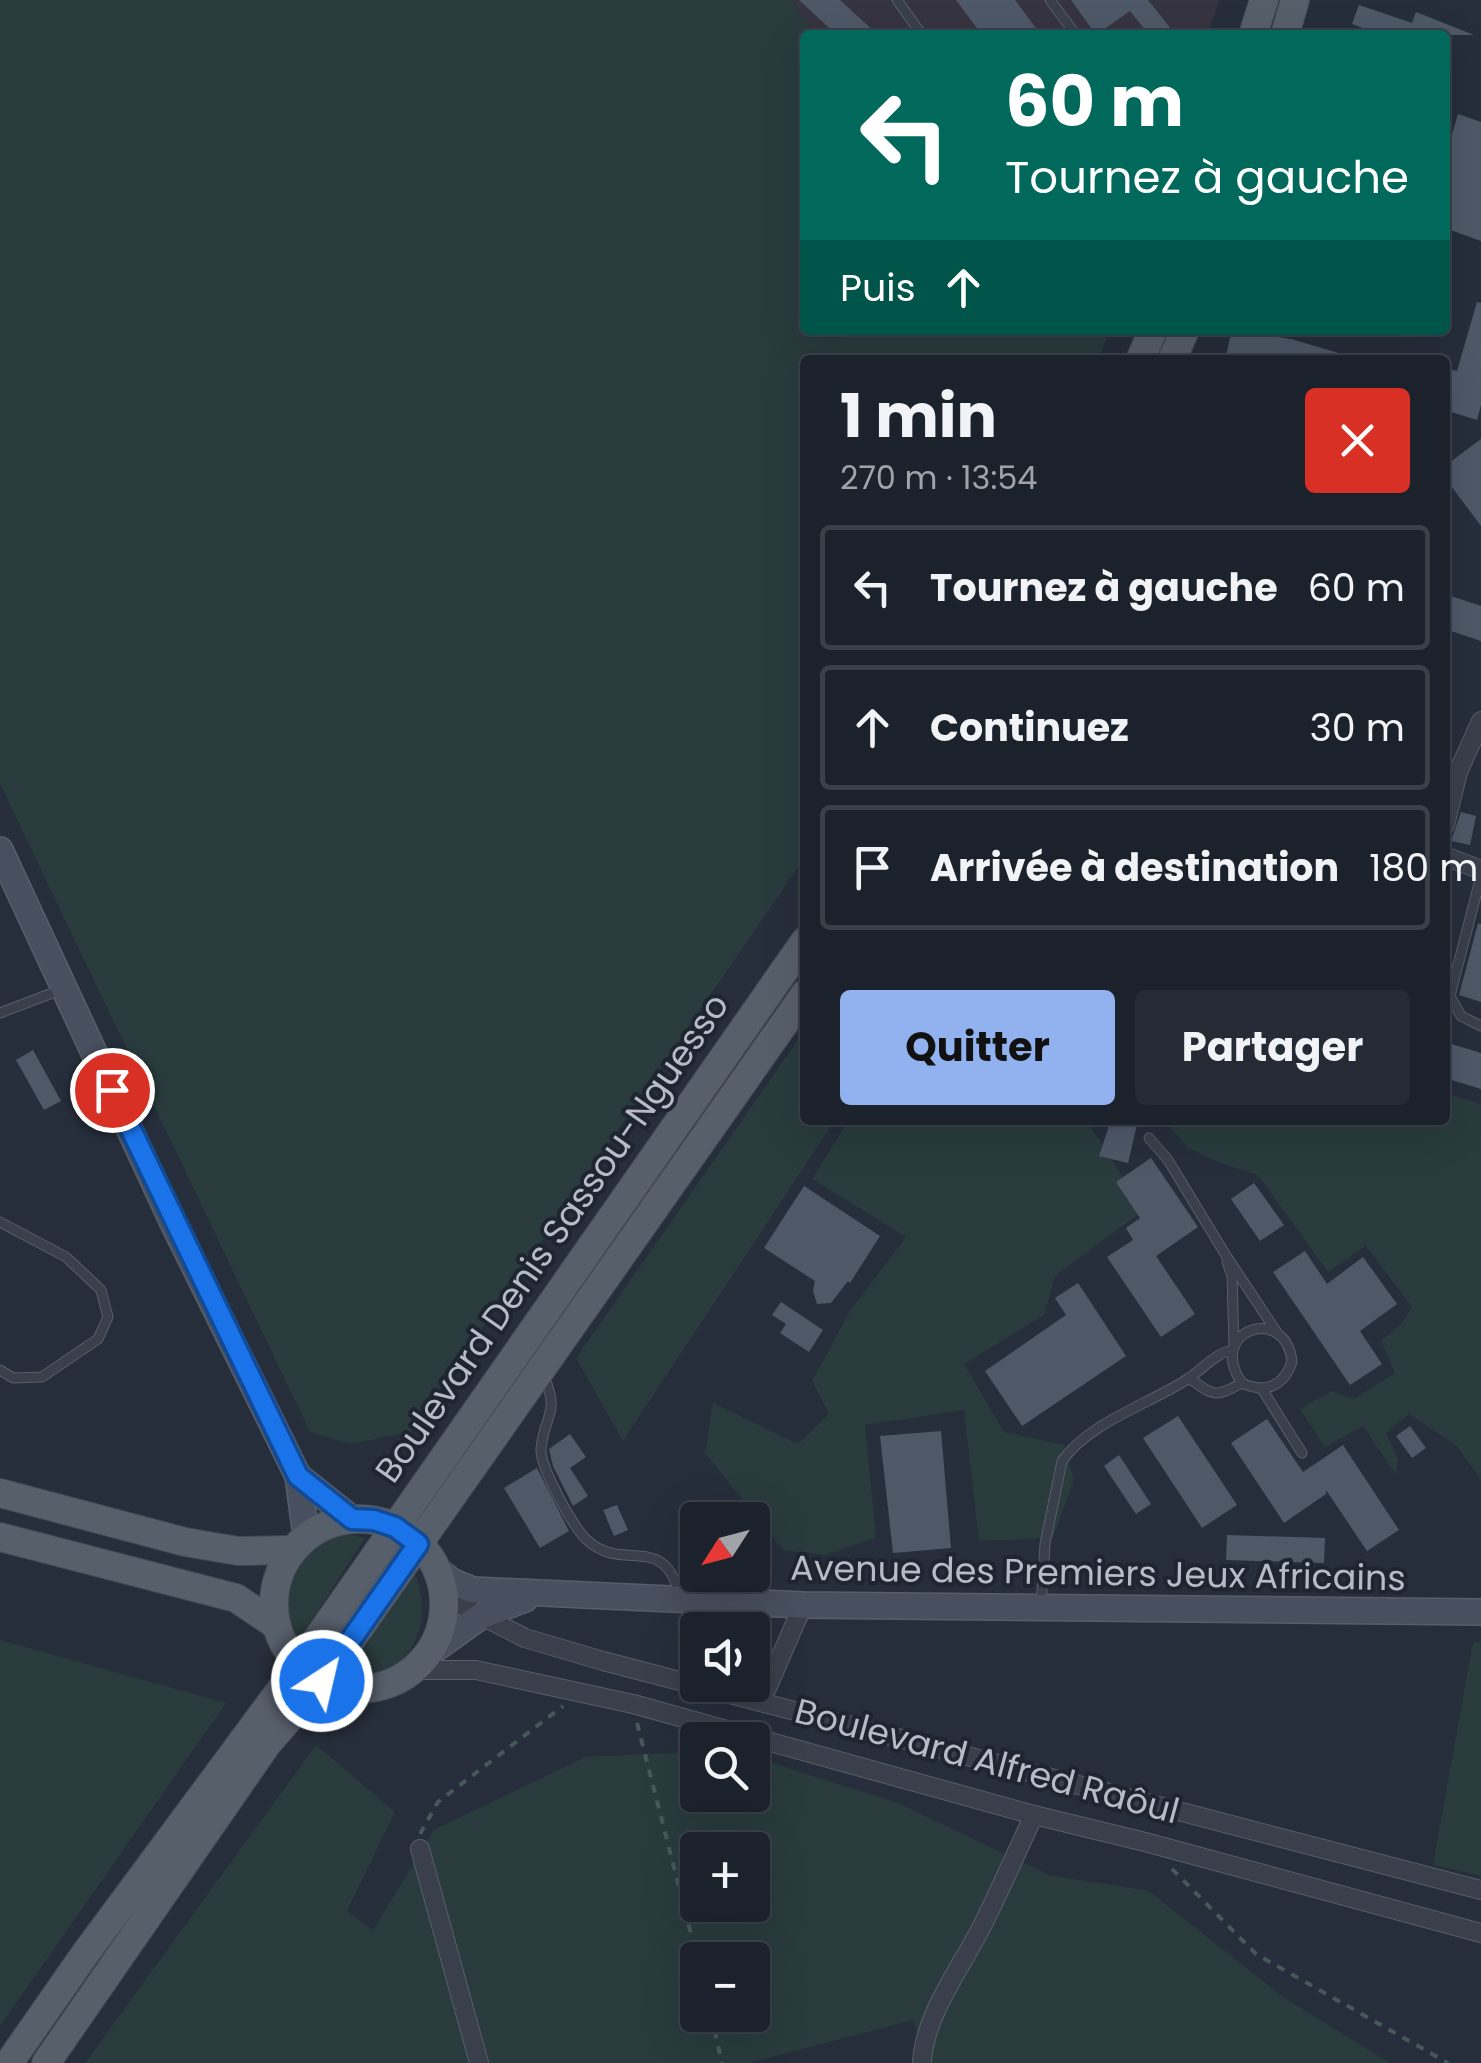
<!DOCTYPE html>
<html lang="fr">
<head>
<meta charset="utf-8">
<style>
  body { margin:0; font-family:Poppins,sans-serif; background:#252a34; color:#f1f3f6; height:100vh; display:flex; flex-direction:column; font-size:38px; white-space:nowrap }
  * { box-sizing:border-box; margin:0 }
  p { font-size:32px; color:#a0a4a9 }
  .icon { flex:none; width:55px; height:55px; fill:none; stroke:currentColor; stroke-width:2; stroke-linecap:round; stroke-linejoin:round }
  .map { position:relative; flex:1; overflow:hidden }
  .details { position:absolute; left:800px; top:355px; width:650px; height:770px; display:flex; flex-direction:column; background:#1c222c; border-radius:10px; box-shadow:0 10px 40px #0002,0 0 0 2px #3a3f48 }
  .details>* { flex:none }
  .guide { position:absolute; left:800px; top:30px; width:650px; height:305px; border-radius:10px; box-shadow:0 10px 40px #0002,0 0 0 2px #3a3f48; background:#00695c; color:#fff; overflow:hidden }
  .needle { width:65px; rotate:234deg }
  .fabs { position:absolute; left:680px; top:1502px; display:grid; gap:20px }
  .fabs a { display:grid; place-items:center; width:90px; height:90px; border-radius:10px; background:#1c222c; box-shadow:0 10px 40px #0002,0 0 0 2px #3a3f48; font-size:50px }
  .pin { position:absolute; display:grid; place-items:center; width:85px; height:85px; color:#fff; margin:-42px; border:5px solid #fff; border-radius:50%; box-shadow:0 2px 10px #0007 }
  .me { position:absolute; width:110px; margin:-55px; rotate:35deg; stroke-linejoin:round; filter:drop-shadow(0 0 8px #0008) }
  .turn { display:flex; align-items:center; gap:35px; height:210px; padding:0 40px; font-size:45px }
  .turn .icon { width:130px; height:130px; stroke-width:2.5 }
  .turn b { display:block; font-size:70px; line-height:85px }
  .then { display:flex; align-items:center; height:95px; padding:0 40px; background:#0003; gap:20px; font-size:38px }
  .round { display:grid; place-items:center; flex:none; width:105px; height:105px; border-radius:10px; background:#252a34 }
  .summary { display:flex; align-items:center; justify-content:space-between; height:170px; padding:0 40px }
  h1 { font-size:60px; font-weight:700; line-height:75px }
  .primary-button { display:flex; gap:20px; margin-top:auto; padding:20px 40px }
  .primary-button a { flex:1; height:115px; border-radius:10px; background:#92b2ef; color:#111; font-size:40px; font-weight:700; line-height:115px; text-align:center }
  .primary-button a+a { background:#252a34; color:#f1f3f6 }
  ul { padding:0; list-style:none }
  li { display:flex; align-items:center; gap:30px; height:125px; margin:0 20px 15px; padding:0 20px; border:5px solid #3a3f48; border-radius:10px }
  li div { flex:1 }
  li b { display:block; font-size:38px }
  li em { font-style:normal }
  .map>svg:first-child { display:block }
  .medical { fill:#363440 }
  .green { fill:#293b3d; fill-rule:evenodd }
  .building { fill:#4e5867 }
  .lines { fill:none; stroke-linecap:round; stroke-linejoin:round }
  .lane-casing { stroke:#575e69; stroke-width:11 }
  .street-casing { stroke:#575e69; stroke-width:20 }
  .secondary-casing { stroke:#575e69; stroke-width:28 }
  .primary-casing { stroke:#424954; stroke-width:30 }
  .path { stroke:#47585b; stroke-width:4; stroke-dasharray:8 8; stroke-linecap:butt }
  .lane { stroke:#39404b; stroke-width:9 }
  .street { stroke:#39404b; stroke-width:18 }
  .secondary { stroke:#484f5e; stroke-width:25 }
  .primary { stroke:#575f6b; stroke-width:28 }
  .route-casing { stroke:#114b97; stroke-width:25 }
  .route { stroke:#1a73e8; stroke-width:18 }
  .labels { text-anchor:middle; stroke-width:8; stroke-linejoin:round; paint-order:stroke }
  .street-label { font-size:35px; fill:#b5bbc7; stroke:#1e2530 }
</style>
</head>
<body>
<div class="map">
<svg width="1481" height="2063" viewBox="0 0 1481 2063">
  <rect width="100%" height="100%" fill="#262e3b"/>
  <path class="medical" d="M792 0H1219L1208 35H813Z"/>
  <g class="green">
    <path d="M0 0H792L813 35H805V330H1110L1098 360H805V857L411 1432 350 1444 310 1432 0 784Z"/>
    <path d="M805 1030V1120H835L623 1441 576 1358Z"/>
    <path d="M1445 1093 1481 1104V1480L1456 1445 1409 1414 1386 1433 1398 1459 1396 1475 1363 1426 1325 1447 1300 1409 1331 1391 1354 1399 1395 1373 1381 1341 1403 1322 1412 1307 1366 1246 1328 1272 1258 1175 1220 1163 1187 1147 1164 1120H1445Z"/>
    <path d="M849 1120H1086L1144 1210 1055 1276 1044 1315 964 1364 1004 1432 1064 1445 1074 1479 1053 1538 979 1541 964 1410 865 1425 876 1538 826 1555 783 1550 705 1453 713 1403 798 1444 829 1414 812 1381 850 1311 906 1237 812 1179Z"/>
    <path d="M348 1534 365 1538 297 1643C259 1601 301 1542 348 1534Z"/>
    <path d="M414 1572C439 1624 404 1691 342 1675Z"/>
    <path d="M0 1640 226 1703 0 2026Z"/>
    <path d="M1473 1642H1481V1876L1433 1865Z"/>
    <path d="M316 1745 395 1812 347 1911 373 1930 434 1830 585 1757 697 1752 698 1795H752L753 1757 898 1803 1049 1875 1149 1891 1283 1997 1390 2063H926L913 2020 749 2063H85ZM698 1850H752V1905H698ZM698 1960H752V2015H698Z"/>
  </g>
  <g class="building">
    <path d="M799 0H840L878 35H837Z"/>
    <path d="M956 0H1015L1041 35H982Z"/>
    <path d="M1071 0H1148L1176 35H1149L1130 11 1096 35Z"/>
    <path d="M1359 5 1412 23 1416 12 1474 35H1382L1352 24Z"/>
    <path d="M1458 114 1481 122V241L1445 228V159Z"/>
    <path d="M1477 302 1481 303V405L1477 420 1445 410V368L1457 371Z"/>
    <path d="M1232 330 1291 339 1349 356 1348 360H1225Z"/>
    <path d="M1481 439V526L1445 478V466Z"/>
    <path d="M1445 594 1481 606V641L1445 629Z"/>
    <path d="M1461 812 1476 816 1470 845 1451 841Z"/>
    <path d="M1478 923 1481 924V1002L1459 995Z"/>
    <path d="M1445 1042 1481 1053V1089L1445 1078Z"/>
    <path d="M33 1050 61 1101 44 1110 16 1060Z"/>
    <path d="M1111 1120H1138L1128 1163 1099 1156Z"/>
    <path d="M1151 1158 1198 1227 1156 1256 1195 1314 1161 1337 1107 1257 1133 1240 1126 1228 1140 1218 1116 1182Z"/>
    <path d="M1254 1183 1284 1225 1260 1241 1231 1199Z"/>
    <path d="M804 1186 880 1236 850 1283 848 1281 831 1303 817 1304 813 1291 815 1281 764 1248Z"/>
    <path d="M1305 1251 1327 1284 1363 1257 1397 1304 1360 1331 1382 1364 1350 1385 1273 1272Z"/>
    <path d="M1078 1283 1126 1356 1022 1426 985 1371 1066 1315 1055 1298Z"/>
    <path d="M781 1302 823 1330 809 1352 780 1333 786 1324 772 1315Z"/>
    <path d="M1178 1416 1237 1505 1202 1528 1143 1438Z"/>
    <path d="M1267 1419 1303 1472 1343 1445 1399 1530 1367 1551 1326 1490V1494L1284 1523 1231 1443Z"/>
    <path d="M1410 1426 1426 1448 1412 1458 1396 1436Z"/>
    <path d="M941 1431 951 1548 893 1553 880 1436Z"/>
    <path d="M570 1434 586 1457 570 1468 588 1496 573 1506 553 1466 549 1449Z"/>
    <path d="M1119 1455 1151 1504 1136 1514 1104 1466Z"/>
    <path d="M537 1468 569 1531 540 1548 504 1488Z"/>
    <path d="M617 1505 628 1530 614 1536 603 1510Z"/>
    <path d="M1227 1535 1325 1538 1324 1563 1226 1560Z"/>
  </g>
  <g class="lines">
    <defs>
      <g id="lane">
        <path d="M897 0 922 35"/>
        <path d="M1050 0 1076 35"/>
        <path d="M1481 876 1450 996 1461 1016 1481 1026"/>
        <path d="M0 1013 63 989"/>
        <path d="M1149 1138 1168 1160 1225 1254 1276 1331"/>
        <path d="M0 1222 66 1257 101 1290 108 1317 98 1339 42 1377 13 1378 0 1370"/>
        <path d="M1227 1262 1232 1276 1234 1345"/>
        <path d="M543 1374C561 1415 544 1414 541 1449 540 1467 573 1527 587 1540 622 1573 664 1532 679 1594"/>
        <path d="M1189 1378C1214 1396 1214 1398 1242 1383 1265 1394 1284 1386 1292 1362 1286 1303 1205 1330 1242 1383"/>
        <path d="M1262 1389 1302 1453"/>
        <path d="M1041 1606 1045 1544 1062 1461C1090 1422 1147 1405 1186 1380 1202 1370 1214 1354 1232 1350"/>
      </g>
      <g id="street">
        <path d="M1445 825 1458 772 1481 721"/>
        <path d="M1445 856 1481 870"/>
        <path d="M443 1596 525 1638 603 1661 1481 1890"/>
        <path d="M413 1670H476L633 1704 1034 1815 1145 1842 1481 1933"/>
        <path d="M761 1702 803 1605"/>
        <path d="M420 1849 479 2063"/>
        <path d="M922 2063C924 2016 960 1969 981 1928 1000 1891 1016 1853 1034 1815"/>
      </g>
      <g id="secondary">
        <path d="M0 850 174 1225 298 1476 306 1536"/>
        <path d="M298 1476 352 1519"/>
        <path d="M436 1569 453 1582 473 1590 803 1605 1481 1612"/>
        <path d="M428 1654 481 1616 525 1599"/>
      </g>
      <g id="primary">
        <path d="M1253 35 1264 0"/>
        <path d="M1285 35 1295 0"/>
        <path d="M1140 360 1153 330"/>
        <path d="M1172 360 1185 330"/>
        <path d="M0 1493 185 1542 238 1551 292 1550"/>
        <circle cx="359" cy="1604" r="85"/>
        <path d="M0 1537 236 1598 276 1625"/>
        <path d="M9 2063 85 1954 299 1665 805 941"/>
        <path d="M46 2063 267 1744 322 1681 805 994"/>
      </g>
    </defs>
    <use href="#lane" class="lane-casing"/>
    <use href="#street" class="street-casing"/>
    <use href="#secondary" class="secondary-casing"/>
    <use href="#primary" class="primary-casing"/>
    <g class="path">
      <path d="M637 1723 698 1961"/>
      <path d="M420 1834 438 1802 563 1706"/>
      <path d="M1172 1869 1256 1954 1448 2063"/>
      <path d="M711 2015 722 2063"/>
    </g>
    <use href="#lane" class="lane"/>
    <use href="#street" class="street"/>
    <use href="#secondary" class="secondary"/>
    <use href="#primary" class="primary"/>
  </g>
  <g class="lines">
    <defs>
      <path id="route" d="M112 1090 298 1476 352 1519 374 1520 395 1527 418 1544 322 1681"/>
    </defs>
    <use href="#route" class="route-casing"/>
    <use href="#route" class="route"/>
  </g>
  <g class="labels">
    <g class="street-label">
      <text transform="translate(552 1238) rotate(-55)" y="12">Boulevard Denis Sassou-Nguesso</text>
      <text transform="translate(1098 1573) rotate(1)" y="12">Avenue des Premiers Jeux Africains</text>
      <text transform="translate(987 1761) rotate(15)" y="12">Boulevard Alfred Raôul</text>
    </g>
  </g>
</svg>
<div class="fabs">
<a><svg class="needle" viewBox="-14 -14 28 28"><path d="M0-13l5 13h-10z" fill="#e53935"/><path d="M0 13l5-13h-10z" fill="#a0a4a9"/></svg></a>
<a><svg class="icon" aria-label="sound" viewBox="0 0 24 24"><path d="M4 9h4l5-4v14l-5-4H4zM17 9q2 3 0 6"/></svg></a>
<a><svg class="icon" aria-label="search" viewBox="0 0 24 24"><circle cx="10" cy="10" r="6"/><path d="M15 15l6 6"/></svg></a>
<a>+</a>
<a>−</a>
</div>
<div class="pin" style="left:112px;top:1090px;background:#d93025"><svg class="icon" aria-label="arrive" viewBox="0 0 24 24"><path d="M6 21V4h12l-3 4 3 4H6"/></svg></div>
<svg class="me" style="left:322px;top:1681px" viewBox="-20 -20 40 40"><circle r="17" fill="#1a73e8" stroke="#fff" stroke-width="3"/><path d="M0-11L8 9 0 5-8 9z" fill="#fff"/></svg>
<div class="guide">
<div class="turn"><svg class="icon" aria-label="left" viewBox="0 0 24 24"><path d="M17 20v-9H6M10 6l-5 5 5 5"/></svg><div><b>60 m</b>Tournez à gauche</div></div>
<div class="then">Puis<svg class="icon" aria-label="ahead" viewBox="0 0 24 24"><path d="M12 20V5M6 11l6-6 6 6"/></svg></div>
</div>
<section class="details">
<div class="summary"><div><h1>1 min</h1><p>270 m · 13:54</p></div><a class="round" style="background:#d93025;color:#fff"><svg class="icon" aria-label="close" viewBox="0 0 24 24"><path d="M6 6l12 12M18 6L6 18"/></svg></a></div>
<ul>
<li><svg class="icon" aria-label="left" viewBox="0 0 24 24"><path d="M17 20v-9H6M10 6l-5 5 5 5"/></svg><div><b>Tournez à gauche</b></div><em>60 m</em></li>
<li><svg class="icon" aria-label="ahead" viewBox="0 0 24 24"><path d="M12 20V5M6 11l6-6 6 6"/></svg><div><b>Continuez</b></div><em>30 m</em></li>
<li><svg class="icon" aria-label="arrive" viewBox="0 0 24 24"><path d="M6 21V4h12l-3 4 3 4H6"/></svg><div><b>Arrivée à destination</b></div><em>180 m</em></li>
</ul>
<div class="primary-button"><a>Quitter</a><a>Partager</a></div>
</section>
</div>
</body>
</html>
